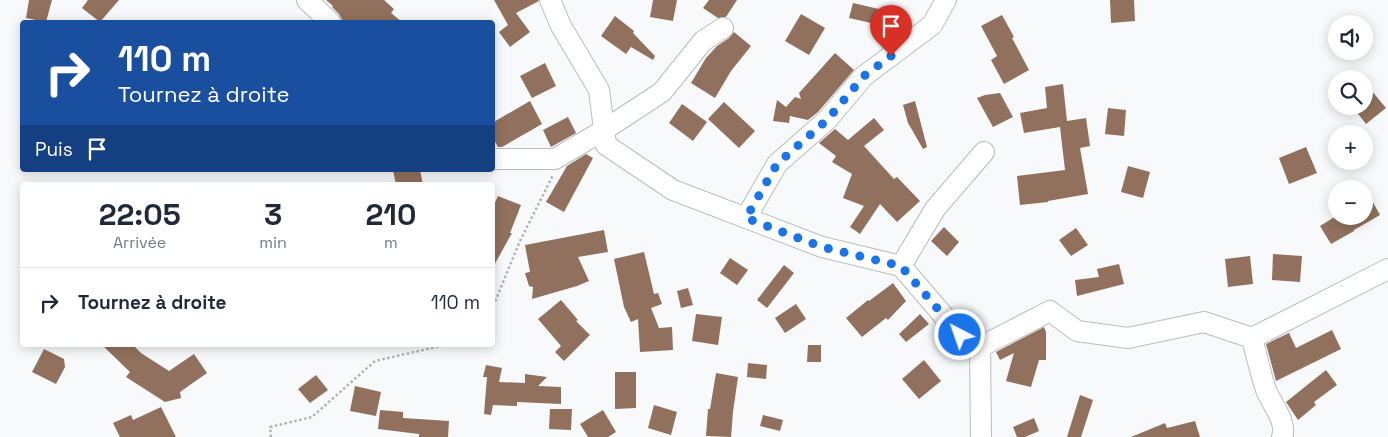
<!DOCTYPE html>
<html lang="fr">
<head>
<meta charset="utf-8">
<style>
  body { margin:0; font-family:"Space Grotesk",sans-serif; background:#f2f2f3; color:#1f2937; height:100vh; display:flex; flex-direction:column; font-size:19px; white-space:nowrap }
  * { box-sizing:border-box; margin:0 }
  p { font-size:16px; color:#747a83 }
  .icon { flex:none; width:28px; height:28px; fill:none; stroke:currentColor; stroke-width:2; stroke-linecap:round; stroke-linejoin:round }
  .map { position:relative; flex:1; overflow:hidden }
  .panel { position:absolute; left:20px; top:182px; width:475px; height:165px; display:flex; flex-direction:column; background:#fff; border-radius:5px; box-shadow:0 2px 12px #0003 }
  .panel>* { flex:none }
  .hud { position:absolute; left:20px; top:20px; width:475px; height:152px; border-radius:5px; box-shadow:0 2px 12px #0003; background:#1a4fa0; color:#fff; overflow:hidden }
  .buttons { position:absolute; left:1328px; top:15px; display:grid; gap:10px }
  .buttons a { display:grid; place-items:center; width:45px; height:45px; border-radius:50%; background:#fff; box-shadow:0 2px 12px #0003; font-size:25px }
  .pin { position:absolute; display:grid; place-items:center; width:42px; height:42px; color:#fff; margin:-51px -21px; border-radius:50% 50% 50% 0; rotate:-45deg; box-shadow:0 0 5px #0007 }
  .pin .icon { rotate:45deg }
  .me { position:absolute; width:55px; margin:-28px; rotate:319deg; stroke-linejoin:round; filter:drop-shadow(0 0 4px #0008) }
  .turn { display:flex; align-items:center; gap:18px; height:105px; padding:0 15px; font-size:22px }
  .turn .icon { width:65px; height:65px; stroke-width:2.5 }
  .turn b { display:block; font-size:35px; line-height:42px }
  .then { display:flex; align-items:center; height:48px; padding:0 15px; background:#0003; gap:10px; font-size:19px }
  .eta { display:flex; justify-content:space-evenly; align-items:center; height:85px; text-align:center }
  .eta b { font-size:30px; font-weight:700; line-height:35px }
  ul { padding:0; list-style:none }
  li { display:flex; align-items:center; gap:15px; height:70px; padding:0 15px; border-top:1px solid #e0e1e3 }
  li div { flex:1 }
  li b { display:block; font-size:19px }
  li em { font-style:normal }
  .map>svg:first-child { display:block }
  .building { fill:#91715d }
  .lines { fill:none; stroke-linecap:round; stroke-linejoin:round }
  .minor-casing { stroke:#babcbe; stroke-width:22 }
  .path { stroke:#b1b3b4; stroke-width:2.5; stroke-dasharray:2.5 2.5; stroke-linecap:butt }
  .minor { stroke:#fff; stroke-width:20 }
  .route { stroke:#1a73e8; stroke-width:9; stroke-dasharray:0 16.2 }
</style>
</head>
<body>
<div class="map">
<svg width="1388" height="437" viewBox="0 0 1388 437">
  <rect width="100%" height="100%" fill="#f7f9fb"/>
  <g class="building">
    <path d="M29 0H52L46 22 26 18Z"/>
    <path d="M88 0H119L100 22 82 8Z"/>
    <path d="M326 0H384L394 9 391 13 402 22H343L339 14 332 7 333 6Z"/>
    <path d="M494 0H538L539 1 516 13 530 32 510 47 499 32 508 25Z"/>
    <path d="M653 0H677L673 21 650 17Z"/>
    <path d="M709 0H737L726 17 718 18 703 8Z"/>
    <path d="M1110 0H1134L1135 21 1111 23Z"/>
    <path d="M853 3 883 10 880 25 849 18Z"/>
    <path d="M801 14 825 28 809 55 785 41Z"/>
    <path d="M1002 15 1014 37 1012 38 1029 70 1004 84 991 60 997 56 981 26Z"/>
    <path d="M615 16 634 31 633 33 655 56 653 60 631 47 626 54 601 36Z"/>
    <path d="M734 32 751 46 731 71 715 98 691 83 706 58 717 46 729 38Z"/>
    <path d="M835 53 854 70 818 112 808 120 790 116 789 123 773 121 777 100 786 107 795 97 801 99 799 93Z"/>
    <path d="M545 63 556 86 532 98 520 76Z"/>
    <path d="M1063 84 1067 121 1086 118 1090 146 1080 148 1088 194 1048 201V202L1020 205 1017 176 1065 170 1060 127 1024 133 1020 113 1047 108 1045 87Z"/>
    <path d="M1371 90 1386 108 1366 124 1352 106H1364V96Z"/>
    <path d="M1000 93 1013 117 993 127 977 98 985 95Z"/>
    <path d="M530 101 542 124 502 147H498L492 137V123Z"/>
    <path d="M915 101 927 147 923 149 908 123 903 105Z"/>
    <path d="M724 102 755 131 739 148 708 119Z"/>
    <path d="M682 104 707 122 693 141 669 123Z"/>
    <path d="M1108 108 1126 110 1124 136 1105 134Z"/>
    <path d="M568 117 576 133 551 147 543 130Z"/>
    <path d="M874 118 884 130 864 146 894 179 897 177 920 201 897 222 880 204 860 234 850 227 864 206 843 198 852 174 832 162 836 156 819 143 835 129 848 140Z"/>
    <path d="M1306 147 1317 173 1289 184 1279 158Z"/>
    <path d="M586 154 593 158 564 212 546 202 567 166Z"/>
    <path d="M1128 166 1150 172 1143 198 1121 192Z"/>
    <path d="M393 170H420L423 185H396Z"/>
    <path d="M1364 186 1380 215 1354 230V231L1331 244 1320 226 1336 216H1364Z"/>
    <path d="M498 196 521 205 510 233H512L492 269V209Z"/>
    <path d="M944 227 959 242 947 256 931 241Z"/>
    <path d="M1076 228 1088 245 1071 256 1059 240Z"/>
    <path d="M604 230 608 252 578 257 589 281 577 286 532 299 533 287 529 286 525 273 530 272 525 245Z"/>
    <path d="M644 252 654 294 658 293 662 304 651 308 659 328 672 327 673 350 640 352 638 319 631 322 624 307 614 259Z"/>
    <path d="M1273 254 1302 256 1300 282 1272 280Z"/>
    <path d="M1250 256 1253 284 1228 287 1225 259Z"/>
    <path d="M730 258 748 270 737 285 720 273Z"/>
    <path d="M1119 264 1124 284 1077 296 1075 280 1099 277 1097 269Z"/>
    <path d="M784 265 794 273 767 308 757 300Z"/>
    <path d="M893 283 906 301 888 320 886 318 862 337 846 318 868 300 869 301Z"/>
    <path d="M688 288 693 305 681 308 677 291Z"/>
    <path d="M561 300 578 320 576 321 590 335 564 361 555 352 561 346 538 319Z"/>
    <path d="M796 304 806 319 785 333 775 318Z"/>
    <path d="M696 314 722 317 718 345 692 341Z"/>
    <path d="M920 314 929 324 906 342 899 334Z"/>
    <path d="M1044 327 1046 332V360H1039L1031 387 1006 381 1014 353 1000 360 996 352Z"/>
    <path d="M1332 330 1341 349 1276 381 1266 344 1289 333 1296 348Z"/>
    <path d="M102 345H133L141 353 169 371 194 354 207 373 180 392 181 398 165 402 126 377 130 372Z"/>
    <path d="M808 345H821V362H807Z"/>
    <path d="M44 349 64 359 65 367 56 384 32 372Z"/>
    <path d="M924 360 941 381 919 399 902 379Z"/>
    <path d="M748 363 767 365 766 379 747 377Z"/>
    <path d="M486 365 502 368 499 382 525 383V374L547 377 538 386 561 387V404L517 402V406L493 405 491 415 484 414 487 377H483Z"/>
    <path d="M1326 370 1337 385 1314 402 1316 405 1298 420 1286 402Z"/>
    <path d="M615 372H636V408L615 409Z"/>
    <path d="M716 373 738 377 733 412 731 437 706 436 708 409H710Z"/>
    <path d="M316 375 328 390 310 403 298 389Z"/>
    <path d="M355 386 381 392 376 416 350 411Z"/>
    <path d="M1080 395 1093 400 1081 437H1067Z"/>
    <path d="M654 405 677 412 671 435 648 428Z"/>
    <path d="M161 407 176 437H120L113 423 131 415 133 420Z"/>
    <path d="M550 409H572L571 430 549 429Z"/>
    <path d="M380 410 403 412V418L449 421 448 437H419V434L378 429Z"/>
    <path d="M603 410 616 432 608 437H588L580 424Z"/>
    <path d="M763 415 783 420 780 431 760 426Z"/>
    <path d="M1034 418 1039 431 1025 437H1017L1013 427Z"/>
    <path d="M1195 421 1200 437H1131L1165 423 1167 428Z"/>
  </g>
  <g class="lines">
    <defs>
      <g id="minor">
        <path d="M307 0 330 22"/>
        <path d="M550 0 561 26 599 90 606 145 673 190 822 247 901 266 960 335 980 347 981 437"/>
        <path d="M492 159H555L604 130 662 92 703 41 723 28"/>
        <path d="M746 218 777 164 827 120 864 76 932 25 946 0"/>
        <path d="M901 266 935 209 984 152"/>
        <path d="M1252 338 1388 269"/>
        <path d="M980 347 1050 311 1077 331 1128 338 1204 322 1252 338C1256 354 1260 371 1265 387 1269 402 1288 420 1282 437"/>
      </g>
    </defs>
    <use href="#minor" class="minor-casing"/>
    <g class="path">
      <path d="M492 305 495 302 519 243 553 175"/>
      <path d="M271 437 270 427 312 417 375 361 445 345"/>
    </g>
    <use href="#minor" class="minor"/>
  </g>
  <g class="lines">
    <path class="route" d="M891 56 864 76 827 120 777 164 746 218 822 247 901 266 960 335"/>
  </g>
</svg>
<div class="buttons">
<a><svg class="icon" aria-label="sound" viewBox="0 0 24 24"><path d="M4 9h4l5-4v14l-5-4H4zM17 9q2 3 0 6"/></svg></a>
<a><svg class="icon" aria-label="search" viewBox="0 0 24 24"><circle cx="10" cy="10" r="6"/><path d="M15 15l6 6"/></svg></a>
<a>+</a>
<a>−</a>
</div>
<div class="pin" style="left:891px;top:56px;background:#d93025"><svg class="icon" aria-label="arrive" viewBox="0 0 24 24"><path d="M6 21V4h12l-3 4 3 4H6"/></svg></div>
<svg class="me" style="left:960px;top:335px" viewBox="-20 -20 40 40"><circle r="17" fill="#1a73e8" stroke="#fff" stroke-width="3"/><path d="M0-11L8 9 0 5-8 9z" fill="#fff"/></svg>
<div class="hud">
<div class="turn"><svg class="icon" aria-label="right" viewBox="0 0 24 24"><path d="M7 20v-9h11M14 6l5 5-5 5"/></svg><div><b>110 m</b>Tournez à droite</div></div>
<div class="then">Puis<svg class="icon" aria-label="arrive" viewBox="0 0 24 24"><path d="M6 21V4h12l-3 4 3 4H6"/></svg></div>
</div>
<section class="panel">
<div class="eta">
<div><b>22:05</b><p>Arrivée</p></div>
<div><b>3</b><p>min</p></div>
<div><b>210</b><p>m</p></div>
</div>
<ul>
<li><svg class="icon" aria-label="right" viewBox="0 0 24 24"><path d="M7 20v-9h11M14 6l5 5-5 5"/></svg><div><b>Tournez à droite</b></div><em>110 m</em></li>
</ul>
</section>
</div>
</body>
</html>
